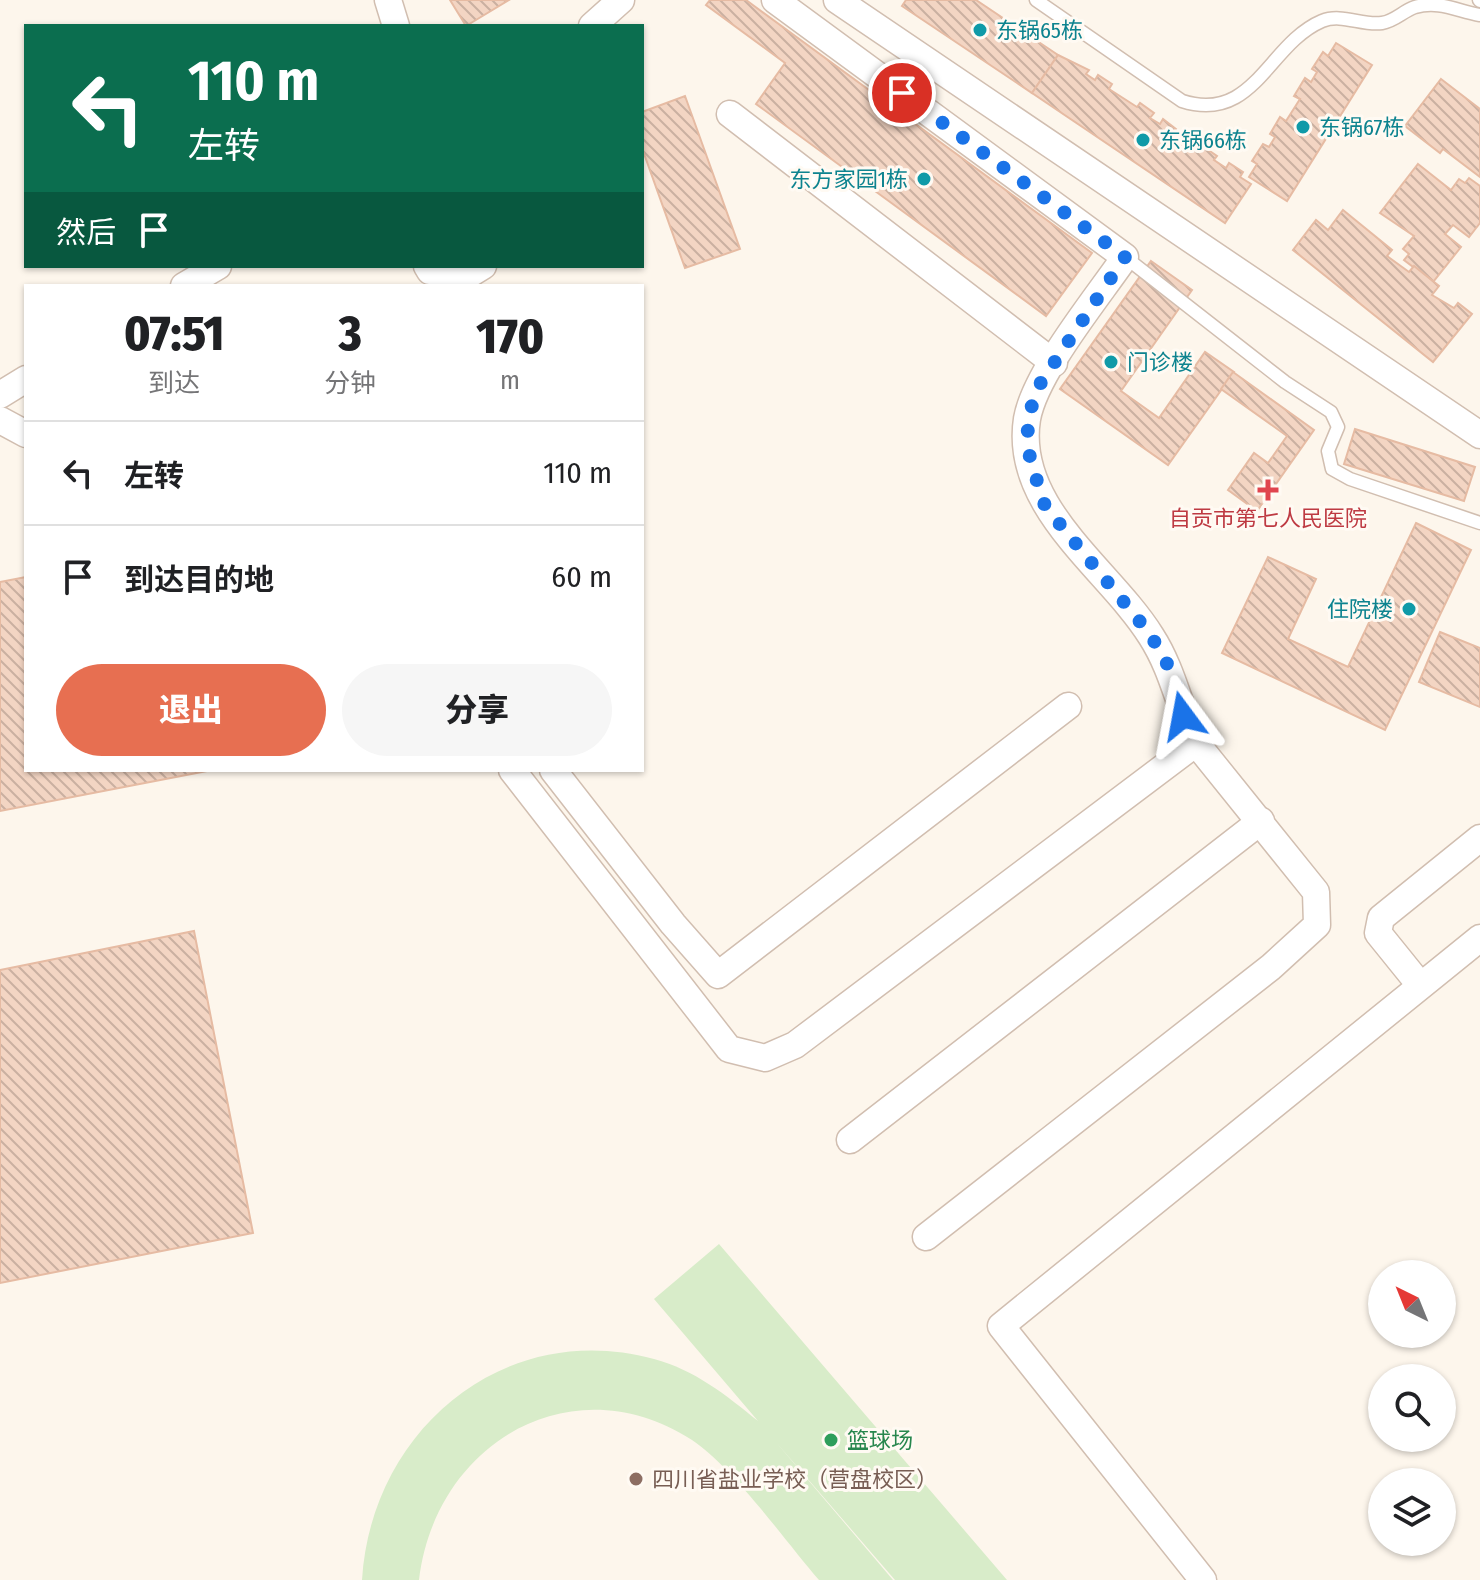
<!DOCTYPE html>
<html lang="zh">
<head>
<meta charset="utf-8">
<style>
  body { margin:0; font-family:"Fira Sans Condensed","Noto Sans SC",sans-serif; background:#f6f6f6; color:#202124; height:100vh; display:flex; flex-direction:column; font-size:30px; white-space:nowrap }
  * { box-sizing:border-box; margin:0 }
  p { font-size:26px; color:#757577 }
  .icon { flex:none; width:44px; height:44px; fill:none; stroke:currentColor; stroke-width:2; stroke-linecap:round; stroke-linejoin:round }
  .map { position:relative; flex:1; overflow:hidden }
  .details { position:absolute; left:24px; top:284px; width:620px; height:488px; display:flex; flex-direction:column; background:#fff; border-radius:0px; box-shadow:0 2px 6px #0004 }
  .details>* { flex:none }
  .banner { position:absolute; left:24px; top:24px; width:620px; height:244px; border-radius:0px; box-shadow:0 2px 6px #0004; background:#0b6e4f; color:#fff; overflow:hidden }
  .needle { width:52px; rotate:317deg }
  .buttons { position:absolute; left:1368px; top:1260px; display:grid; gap:16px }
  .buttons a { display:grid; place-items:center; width:88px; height:88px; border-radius:50%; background:#fff; box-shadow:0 2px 6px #0004; font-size:40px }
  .pin { position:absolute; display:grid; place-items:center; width:68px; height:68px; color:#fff; margin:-34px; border:4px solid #fff; border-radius:50%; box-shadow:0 2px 8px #0007 }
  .me { position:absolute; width:88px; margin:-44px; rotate:347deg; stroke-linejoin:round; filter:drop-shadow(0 0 6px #0008) }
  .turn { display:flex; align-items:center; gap:28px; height:168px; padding:0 32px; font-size:36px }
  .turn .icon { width:104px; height:104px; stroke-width:2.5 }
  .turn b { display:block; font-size:56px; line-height:68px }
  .then { display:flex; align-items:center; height:76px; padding:0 32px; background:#0003; gap:16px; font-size:30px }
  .eta { display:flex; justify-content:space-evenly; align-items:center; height:136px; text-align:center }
  .eta b { font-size:48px; font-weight:800; line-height:56px }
  .primary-button { display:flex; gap:16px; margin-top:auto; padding:16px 32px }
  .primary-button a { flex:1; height:92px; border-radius:48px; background:#e76f51; color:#fff; font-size:32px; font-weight:800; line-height:92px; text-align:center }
  .primary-button a+a { background:#f6f6f6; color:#202124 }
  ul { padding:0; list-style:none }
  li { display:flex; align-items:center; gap:24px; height:104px; padding:0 32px; border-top:2px solid #e0e0e0 }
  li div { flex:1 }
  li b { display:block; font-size:30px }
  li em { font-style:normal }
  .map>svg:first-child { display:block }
  .garden { fill:#d8ecc9 }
  .building { fill:url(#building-back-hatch); stroke:#e6bba3; stroke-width:2 }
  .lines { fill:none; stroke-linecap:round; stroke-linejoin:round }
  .service-casing { stroke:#d1beb0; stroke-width:15 }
  .minor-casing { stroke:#d1beb0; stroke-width:29 }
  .service { stroke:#fff; stroke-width:12 }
  .minor { stroke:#fff; stroke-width:26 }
  .route { stroke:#1a73e8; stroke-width:14; stroke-dasharray:0 25.2 }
  .culture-dot { fill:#0f9aa8; stroke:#fffaf3; stroke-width:3 }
  .health-dot { fill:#e0444e; stroke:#fffaf3; stroke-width:3 }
  .leisure-dot { fill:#2e9e5b; stroke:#fffaf3; stroke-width:3 }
  .education-dot { fill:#8d6e63; stroke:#fffaf3; stroke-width:3 }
  .labels { text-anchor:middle; stroke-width:6; stroke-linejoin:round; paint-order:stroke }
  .culture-label { font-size:22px; fill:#0d838f; stroke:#fffaf3; text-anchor:start }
  .health-label { font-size:22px; fill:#be3a42; stroke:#fffaf3 }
  .leisure-label { font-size:22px; fill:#27864d; stroke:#fffaf3; text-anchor:start }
  .education-label { font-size:22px; fill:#785e54; stroke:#fffaf3; text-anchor:start }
</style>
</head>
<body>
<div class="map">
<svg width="1480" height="1580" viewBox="0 0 1480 1580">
  <defs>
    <pattern id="building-back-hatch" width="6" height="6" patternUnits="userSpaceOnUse" patternTransform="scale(2)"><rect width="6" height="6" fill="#f3d5c3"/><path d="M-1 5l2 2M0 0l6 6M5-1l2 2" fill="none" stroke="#cab0a1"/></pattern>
  </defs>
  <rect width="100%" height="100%" fill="#fdf6ec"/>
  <path class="garden" d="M719 1244 1007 1580H895L775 1441 893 1580H819C785 1541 733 1467 692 1440 571 1362 435 1444 419 1580H362C371 1431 503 1318 654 1359 695 1370 726 1395 758 1421L654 1299Z"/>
  <g class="building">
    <path d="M450 0H509L466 26Z"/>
    <path d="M710 0H746L1092 253 1046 316 756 104 785 63 706 5Z"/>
    <path d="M906 0H976L1058 55 1032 93 902 6Z"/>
    <path d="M1336 43 1372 65 1287 201 1249 177 1257 164 1252 161 1263 144 1269 147 1275 137 1270 134 1280 117 1286 121 1300 99 1294 96 1305 78 1311 82 1317 72 1312 69 1323 52 1328 56Z"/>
    <path d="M1058 55 1089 70 1086 74 1095 80 1098 75 1112 84 1109 89 1137 107 1140 103 1154 113 1150 118 1160 124 1163 119 1176 129 1174 133 1201 151 1204 147 1217 156 1214 160 1226 168 1229 163 1243 172 1240 177 1251 184 1225 223 1032 93Z"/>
    <path d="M1441 79 1480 109V177L1443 149 1440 153 1405 126Z"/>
    <path d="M685 96 740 249 685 268 642 148V112Z"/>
    <path d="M1418 164 1451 190 1459 179 1465 183 1469 178 1480 186V223L1469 237 1453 225 1445 234 1461 247 1433 282 1404 260 1409 254 1403 249 1414 236 1380 213Z"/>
    <path d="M1343 210 1392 250 1387 256 1409 272 1414 266 1439 286 1432 295 1454 308 1458 303 1472 314 1433 362 1293 250 1316 220 1328 230Z"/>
    <path d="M1151 261 1192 290 1121 391 1159 418 1205 352 1234 372 1168 465 1060 389Z"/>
    <path d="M1233 372 1314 430 1257 511 1228 490 1254 453 1268 463 1287 436 1221 389Z"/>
    <path d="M1355 429 1475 467 1464 501 1344 464Z"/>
    <path d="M1416 523 1471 550 1385 730 1222 653 1268 557 1316 579 1288 639 1348 667Z"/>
    <path d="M26 577V770L207 771 0 811V582Z"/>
    <path d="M1440 632 1480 648V707L1419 682Z"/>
    <path d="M194 931 253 1233 0 1283V970Z"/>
  </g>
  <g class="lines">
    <defs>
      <g id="service">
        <path d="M1036 0 1182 101C1254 124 1268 44 1322 21 1342 13 1362 26 1382 23 1395 21 1403 11 1415 7 1439 0 1457 11 1480 15"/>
        <path d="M1479 0 1480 1"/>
        <path d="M1125 257 1285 382 1331 412 1338 427 1328 451 1332 469 1350 479 1480 523"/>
      </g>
      <g id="minor">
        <path d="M388 0 396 26"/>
        <path d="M775 0 1125 257C1097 298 1035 373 1027 419 1013 508 1110 570 1151 636 1173 670 1179 707 1196 743L1316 892 1317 925 1271 967 926 1237"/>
        <path d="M837 0 1480 435"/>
        <path d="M592 26 621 0"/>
        <path d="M730 114 1054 363"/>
        <path d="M427 266 430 271 470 274 483 266"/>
        <path d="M184 286 218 266"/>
        <path d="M0 395 26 379"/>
        <path d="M0 420 26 434"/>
        <path d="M512 770 729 1049 765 1058 795 1045 1196 743"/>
        <path d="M553 770 673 924 718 975 1068 706"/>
        <path d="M1420 985 1378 933 1381 918 1480 838"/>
        <path d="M850 1140 1261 821"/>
        <path d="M1203 1580 1001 1326 1480 938"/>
      </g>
    </defs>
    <use href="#service" class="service-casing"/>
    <use href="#minor" class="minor-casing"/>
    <use href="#service" class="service"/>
    <use href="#minor" class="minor"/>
  </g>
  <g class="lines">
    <path class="route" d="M902 93 1125 257 1038 387 1027 421 1030 459 1045 506 1150 634 1174 676 1183 716"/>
  </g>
  <g class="culture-dot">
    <circle cx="980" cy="30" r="8"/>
    <circle cx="1303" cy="127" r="8"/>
    <circle cx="1143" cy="140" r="8"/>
    <circle cx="924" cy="179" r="8"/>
    <circle cx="1111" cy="362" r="8"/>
    <circle cx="1409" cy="609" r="8"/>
  </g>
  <path class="health-dot" d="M1264 478h8v8h8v8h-8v8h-8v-8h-8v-8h8z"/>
  <circle class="leisure-dot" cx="831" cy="1440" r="8"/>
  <circle class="education-dot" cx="636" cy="1479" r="8"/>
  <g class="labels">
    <g class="culture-label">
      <text x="996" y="38">东锅65栋</text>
      <text x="1319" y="135">东锅67栋</text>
      <text x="1159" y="148">东锅66栋</text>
      <text x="908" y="187" text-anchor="end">东方家园1栋</text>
      <text x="1127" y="370">门诊楼</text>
      <text x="1393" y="617" text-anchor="end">住院楼</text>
    </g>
    <g class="health-label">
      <text x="1268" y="526">自贡市第七人民医院</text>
    </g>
    <g class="leisure-label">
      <text x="847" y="1448">篮球场</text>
    </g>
    <g class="education-label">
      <text x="652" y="1487">四川省盐业学校（营盘校区）</text>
    </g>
  </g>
</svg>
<div class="buttons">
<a><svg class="needle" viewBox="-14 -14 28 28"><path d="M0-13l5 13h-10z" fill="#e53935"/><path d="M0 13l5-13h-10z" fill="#757577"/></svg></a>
<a><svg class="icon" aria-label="search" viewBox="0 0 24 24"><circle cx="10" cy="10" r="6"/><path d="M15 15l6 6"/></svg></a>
<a><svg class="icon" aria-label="layers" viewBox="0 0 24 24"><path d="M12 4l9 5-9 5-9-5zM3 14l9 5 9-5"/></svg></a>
</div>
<div class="pin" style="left:902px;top:93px;background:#d93025"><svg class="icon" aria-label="arrive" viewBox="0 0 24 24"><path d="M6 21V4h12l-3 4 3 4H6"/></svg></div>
<svg class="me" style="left:1183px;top:716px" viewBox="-20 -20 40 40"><path d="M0-17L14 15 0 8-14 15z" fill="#1a73e8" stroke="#fff" stroke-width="4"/></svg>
<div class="banner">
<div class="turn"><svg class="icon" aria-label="left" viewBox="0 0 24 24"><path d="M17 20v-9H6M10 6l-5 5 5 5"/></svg><div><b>110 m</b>左转</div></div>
<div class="then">然后<svg class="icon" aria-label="arrive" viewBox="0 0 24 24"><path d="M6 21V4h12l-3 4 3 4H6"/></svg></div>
</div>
<section class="details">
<div class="eta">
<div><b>07:51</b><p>到达</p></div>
<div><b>3</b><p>分钟</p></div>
<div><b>170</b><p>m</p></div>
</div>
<ul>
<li><svg class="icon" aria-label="left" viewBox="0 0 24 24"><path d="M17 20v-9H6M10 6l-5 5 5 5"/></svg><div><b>左转</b></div><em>110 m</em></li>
<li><svg class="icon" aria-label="arrive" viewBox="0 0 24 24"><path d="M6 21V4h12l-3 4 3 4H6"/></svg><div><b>到达目的地</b></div><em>60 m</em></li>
</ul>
<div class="primary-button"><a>退出</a><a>分享</a></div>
</section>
</div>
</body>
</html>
